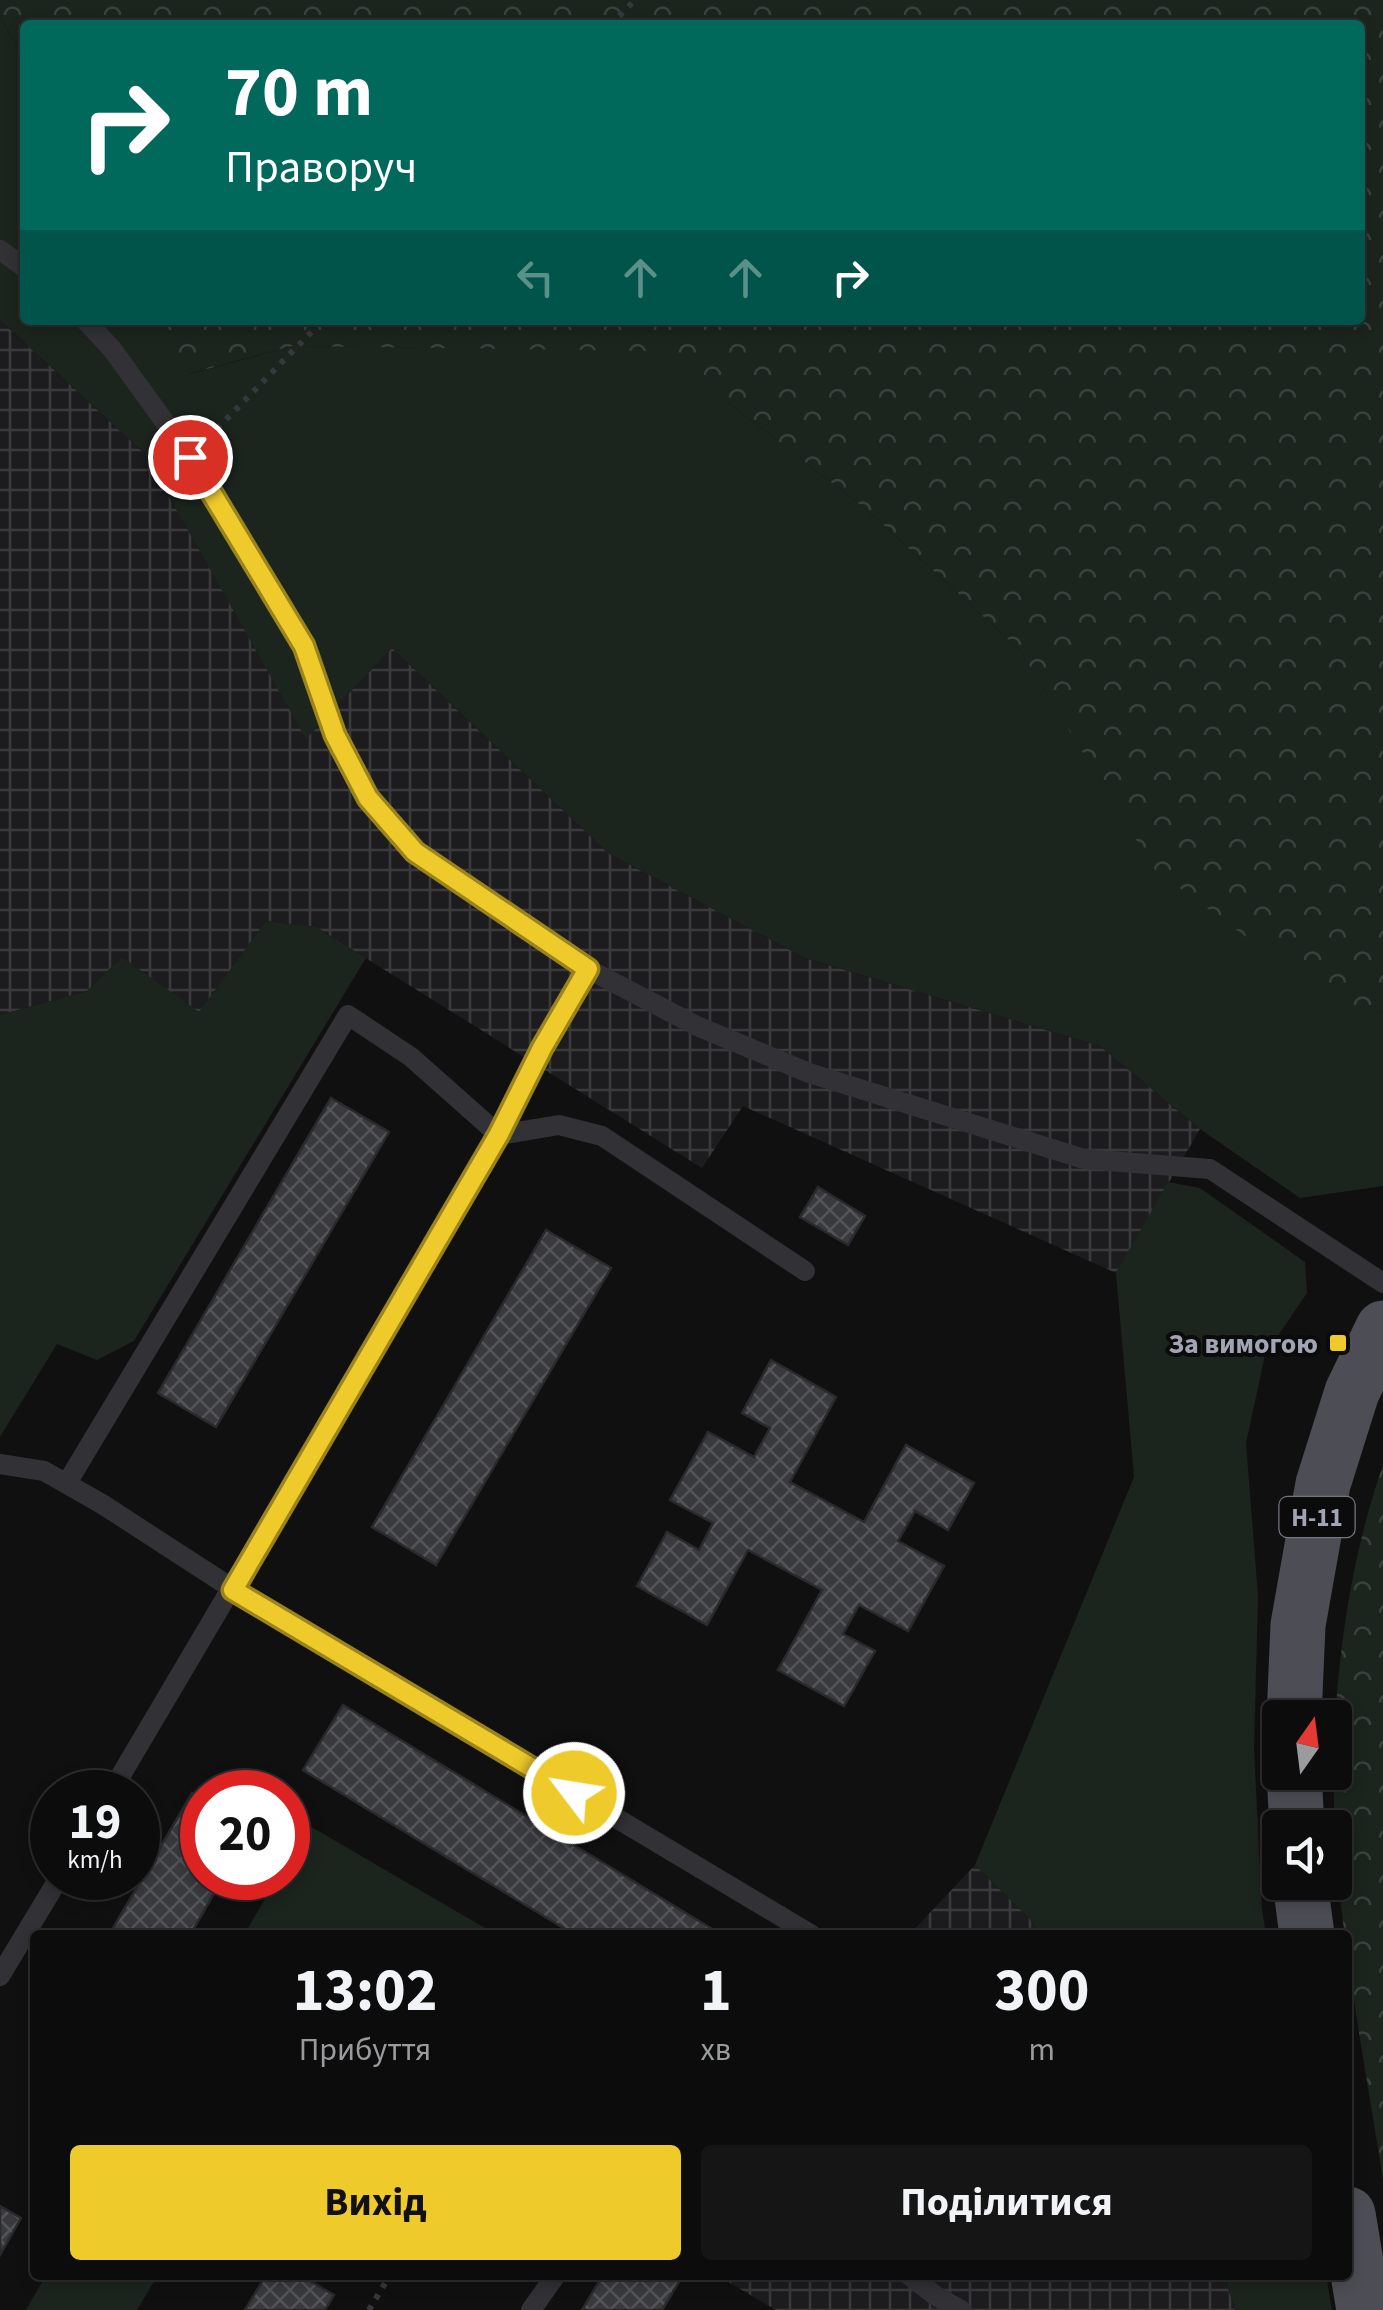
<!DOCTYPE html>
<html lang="uk">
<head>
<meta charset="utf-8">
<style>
  body { margin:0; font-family:"Source Sans 3",sans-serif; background:#151516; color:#f1f3f6; height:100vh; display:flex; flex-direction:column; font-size:38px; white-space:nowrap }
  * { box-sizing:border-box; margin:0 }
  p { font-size:32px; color:#9a9b9d }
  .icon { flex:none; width:55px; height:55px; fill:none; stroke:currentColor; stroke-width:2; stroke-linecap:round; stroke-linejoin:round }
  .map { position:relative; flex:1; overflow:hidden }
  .panel { position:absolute; left:30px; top:1930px; width:1322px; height:350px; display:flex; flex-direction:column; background:#0c0c0d; border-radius:10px; box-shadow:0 5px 15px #0003,0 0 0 2px #2c2c2e }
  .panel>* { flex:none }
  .top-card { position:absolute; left:20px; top:20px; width:1345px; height:305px; border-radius:10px; box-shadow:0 5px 15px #0003,0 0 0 2px #2c2c2e; background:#00695c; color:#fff; overflow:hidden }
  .needle { width:65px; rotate:14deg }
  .tools { position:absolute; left:1262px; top:1700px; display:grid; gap:20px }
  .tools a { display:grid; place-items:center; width:90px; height:90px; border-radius:10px; background:#0c0c0d; box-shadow:0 5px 15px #0003,0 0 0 2px #2c2c2e; font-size:50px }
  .speed { position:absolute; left:30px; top:1770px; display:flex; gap:20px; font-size:50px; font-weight:700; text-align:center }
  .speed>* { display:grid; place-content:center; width:130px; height:130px; border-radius:50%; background:#0c0c0d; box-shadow:0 5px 15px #0003,0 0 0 2px #2c2c2e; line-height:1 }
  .speed small { font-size:25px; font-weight:400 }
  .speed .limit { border:15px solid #d22; background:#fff; color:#111 }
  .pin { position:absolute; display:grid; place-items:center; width:85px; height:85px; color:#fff; margin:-42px; border:5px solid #fff; border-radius:50%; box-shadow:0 2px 10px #0007 }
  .me { position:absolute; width:110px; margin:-55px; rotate:301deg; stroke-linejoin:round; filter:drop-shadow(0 0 8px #0008) }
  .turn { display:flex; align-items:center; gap:35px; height:210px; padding:0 40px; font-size:45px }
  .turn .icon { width:130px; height:130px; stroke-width:2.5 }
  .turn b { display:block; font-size:70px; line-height:85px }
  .lanes { display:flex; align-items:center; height:95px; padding:0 40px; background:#0003; justify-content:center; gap:50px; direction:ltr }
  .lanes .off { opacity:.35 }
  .eta { display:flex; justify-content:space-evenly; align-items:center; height:170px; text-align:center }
  .eta b { font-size:60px; font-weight:700; line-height:70px }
  .cta { display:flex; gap:20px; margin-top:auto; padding:20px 40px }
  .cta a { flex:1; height:115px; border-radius:10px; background:#eecb2b; color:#111; font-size:40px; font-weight:700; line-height:115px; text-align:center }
  .cta a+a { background:#151516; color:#f1f3f6 }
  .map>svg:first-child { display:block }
  .industrial { fill:url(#industrial-grid) }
  .green { fill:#1c241e }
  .forest { fill:url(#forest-crowns) }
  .building { fill:url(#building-cross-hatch); stroke:#2a2a2d; stroke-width:2.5 }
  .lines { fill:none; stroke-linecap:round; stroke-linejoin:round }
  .path { stroke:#37383d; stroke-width:6; stroke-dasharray:5 8; stroke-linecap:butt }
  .service { stroke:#313136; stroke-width:20 }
  .primary { stroke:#4d4e55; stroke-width:55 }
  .route-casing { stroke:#9b841c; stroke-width:25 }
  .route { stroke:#eecb2b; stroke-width:18 }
  .poi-dot { fill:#eecb2b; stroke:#0b0b0c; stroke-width:4 }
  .labels { text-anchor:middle; stroke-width:8; stroke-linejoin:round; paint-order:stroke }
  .shield { fill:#0b0b0c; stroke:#747680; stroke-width:2.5 }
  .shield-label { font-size:25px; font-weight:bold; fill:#a1a4b2 }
  .poi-label { font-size:28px; font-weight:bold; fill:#a1a4b2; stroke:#0b0b0c; text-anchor:end }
</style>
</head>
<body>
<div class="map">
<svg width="1383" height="2310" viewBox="0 0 1383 2310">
  <defs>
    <pattern id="industrial-grid" width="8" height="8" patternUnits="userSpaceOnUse" patternTransform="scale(2.5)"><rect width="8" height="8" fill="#1c1c1e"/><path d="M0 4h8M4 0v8" fill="none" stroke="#3a3a3c"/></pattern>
    <pattern id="forest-crowns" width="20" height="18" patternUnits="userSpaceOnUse" patternTransform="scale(2.5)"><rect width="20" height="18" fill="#1c241e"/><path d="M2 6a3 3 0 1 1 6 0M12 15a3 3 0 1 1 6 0" fill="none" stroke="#3a413c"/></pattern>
    <pattern id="building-cross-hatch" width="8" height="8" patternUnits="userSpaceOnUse" patternTransform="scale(2.5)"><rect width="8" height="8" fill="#3a3a3e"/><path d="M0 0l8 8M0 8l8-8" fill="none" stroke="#535458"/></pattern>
  </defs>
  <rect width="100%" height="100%" fill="#101011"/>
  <g class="industrial">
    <path d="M0 320 145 454 306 738 392 648 608 853 805 958 1100 1046 1200 1129 1116 1273 743 1106 702 1168 316 927 266 921 199 1013 122 957 87 991 0 1015Z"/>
    <path d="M975 1865 1030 1919 1040 1935H909Z"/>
    <path d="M716 2275H1224L1235 2310H776Z"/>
  </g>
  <g class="green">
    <path d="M0 15 25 63V320H161L190 374 292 346 653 350 728 402 868 511 1020 650 1155 869 1340 1005 1383 1013V1186L1300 1198 1200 1129 1100 1046 805 958 608 853 392 648 306 739 145 454 0 320Z"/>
    <path d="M266 921 316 927 366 958 134 1341 97 1360 57 1344 0 1437V1015L87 991 122 957 199 1012Z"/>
    <path d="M1168 1182 1200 1188 1305 1262 1307 1293 1265 1355 1246 1443 1258 1596 1254 1749 1262 1909 1266 1935H1040L1030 1919 975 1865 1134 1477 1116 1273Z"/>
    <path d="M308 1825 497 1935H244L277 1878H288V1860Z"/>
    <path d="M46 2275H158L137 2310H26Z"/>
    <path d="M1224 2275H1326L1332 2310H1235Z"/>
  </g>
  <g class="forest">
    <path d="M0 0H1383V1013L1340 1006 1154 869 1020 650 868 511 728 402 653 351 292 346 189 374 161 320H1360V25H25V63L0 15Z"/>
    <path d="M1383 1465V2180C1368 2083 1349 1984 1339 1887 1325 1752 1338 1594 1383 1465Z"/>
  </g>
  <g class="building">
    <path d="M331 1098 389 1132 216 1427 158 1393Z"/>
    <path d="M818 1187 865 1216 848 1245 800 1217Z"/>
    <path d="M546 1230 611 1268 436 1565 372 1527Z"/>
    <path d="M771 1360 836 1397 790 1482 864 1522 906 1445 974 1483 948 1530 915 1511 898 1541 944 1566 908 1631 859 1605 843 1634 875 1651 844 1706 778 1670 822 1590 748 1550 707 1625 637 1586 667 1532 699 1550 713 1523 670 1500 708 1432 754 1457 770 1428 742 1413Z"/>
    <path d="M343 1705 722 1935H575L303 1770Z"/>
    <path d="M192 1793 202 1799V1878H223L190 1935H109Z"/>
    <path d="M0 2206 21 2218 0 2255Z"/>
    <path d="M266 2275H300L334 2295 325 2310H245Z"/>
    <path d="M603 2275H679L682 2277 662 2310H582Z"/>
  </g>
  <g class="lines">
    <g class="path">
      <path d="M610 25 635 0"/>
      <path d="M208 438 323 320"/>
      <path d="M369 2310 390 2275"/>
    </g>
    <g class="service">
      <path d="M0 250 25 268"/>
      <path d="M85 320 112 349 190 457 304 646 335 735 367 798 415 852 588 969 697 1026 809 1073 1084 1159 1210 1169 1383 1283"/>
      <path d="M0 1464 44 1471 102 1504 233 1589 812 1935"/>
      <path d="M67 1483 348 1015 411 1057 499 1135 559 1125 602 1136 805 1271"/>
      <path d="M111 1792 499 1135 542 1048 588 969"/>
      <path d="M0 1976 59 1878"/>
      <path d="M909 2275 936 2296 961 2310"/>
      <path d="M531 2310 556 2275"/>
    </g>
    <g class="primary">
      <path d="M1294 1718 1298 1625 1323 1484 1352 1392 1383 1328"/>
      <path d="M1294 1772 1297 1828"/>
      <path d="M1300 1882 1307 1935"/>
      <path d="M1348 2214 1364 2310"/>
    </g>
  </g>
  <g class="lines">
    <defs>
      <path id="route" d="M190 457 304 646 335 735 368 798 415 852 588 969 542 1048 499 1134 233 1590 574 1793"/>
    </defs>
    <use href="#route" class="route-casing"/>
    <use href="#route" class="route"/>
  </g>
  <rect class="poi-dot" x="1328" y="1333" width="20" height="20" rx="5"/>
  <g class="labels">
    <rect class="shield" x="1279.5" y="1497" width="75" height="40" rx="8"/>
    <g class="shield-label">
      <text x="1317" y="1526">Н-11</text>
    </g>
    <g class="poi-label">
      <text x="1318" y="1353">За вимогою</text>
    </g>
  </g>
</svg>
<div class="tools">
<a><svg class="needle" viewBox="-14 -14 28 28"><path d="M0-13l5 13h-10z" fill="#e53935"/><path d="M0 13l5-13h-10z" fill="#9a9b9d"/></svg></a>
<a><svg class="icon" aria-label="sound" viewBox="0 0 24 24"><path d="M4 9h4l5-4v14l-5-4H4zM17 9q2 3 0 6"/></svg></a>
</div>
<div class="speed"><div>19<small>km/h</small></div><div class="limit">20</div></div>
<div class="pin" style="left:190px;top:457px;background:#d93025"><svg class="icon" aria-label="arrive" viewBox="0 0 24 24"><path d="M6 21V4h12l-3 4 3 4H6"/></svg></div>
<svg class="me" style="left:574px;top:1793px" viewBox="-20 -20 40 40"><circle r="17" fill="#eecb2b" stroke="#fff" stroke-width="3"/><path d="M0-11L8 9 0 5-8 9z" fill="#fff"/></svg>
<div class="top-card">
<div class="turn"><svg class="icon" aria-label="right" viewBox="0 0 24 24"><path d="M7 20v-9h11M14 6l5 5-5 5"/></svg><div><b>70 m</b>Праворуч</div></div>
<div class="lanes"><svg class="icon off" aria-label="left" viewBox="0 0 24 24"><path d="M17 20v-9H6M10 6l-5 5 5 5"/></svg><svg class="icon off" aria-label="ahead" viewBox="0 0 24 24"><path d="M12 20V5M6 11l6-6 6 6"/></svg><svg class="icon off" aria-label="ahead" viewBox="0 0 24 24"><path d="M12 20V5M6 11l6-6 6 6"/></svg><svg class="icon" aria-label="right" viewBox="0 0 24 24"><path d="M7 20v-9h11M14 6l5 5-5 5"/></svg></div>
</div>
<section class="panel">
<div class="eta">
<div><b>13:02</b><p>Прибуття</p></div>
<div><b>1</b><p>хв</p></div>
<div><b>300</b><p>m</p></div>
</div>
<div class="cta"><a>Вихід</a><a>Поділитися</a></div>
</section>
</div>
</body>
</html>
